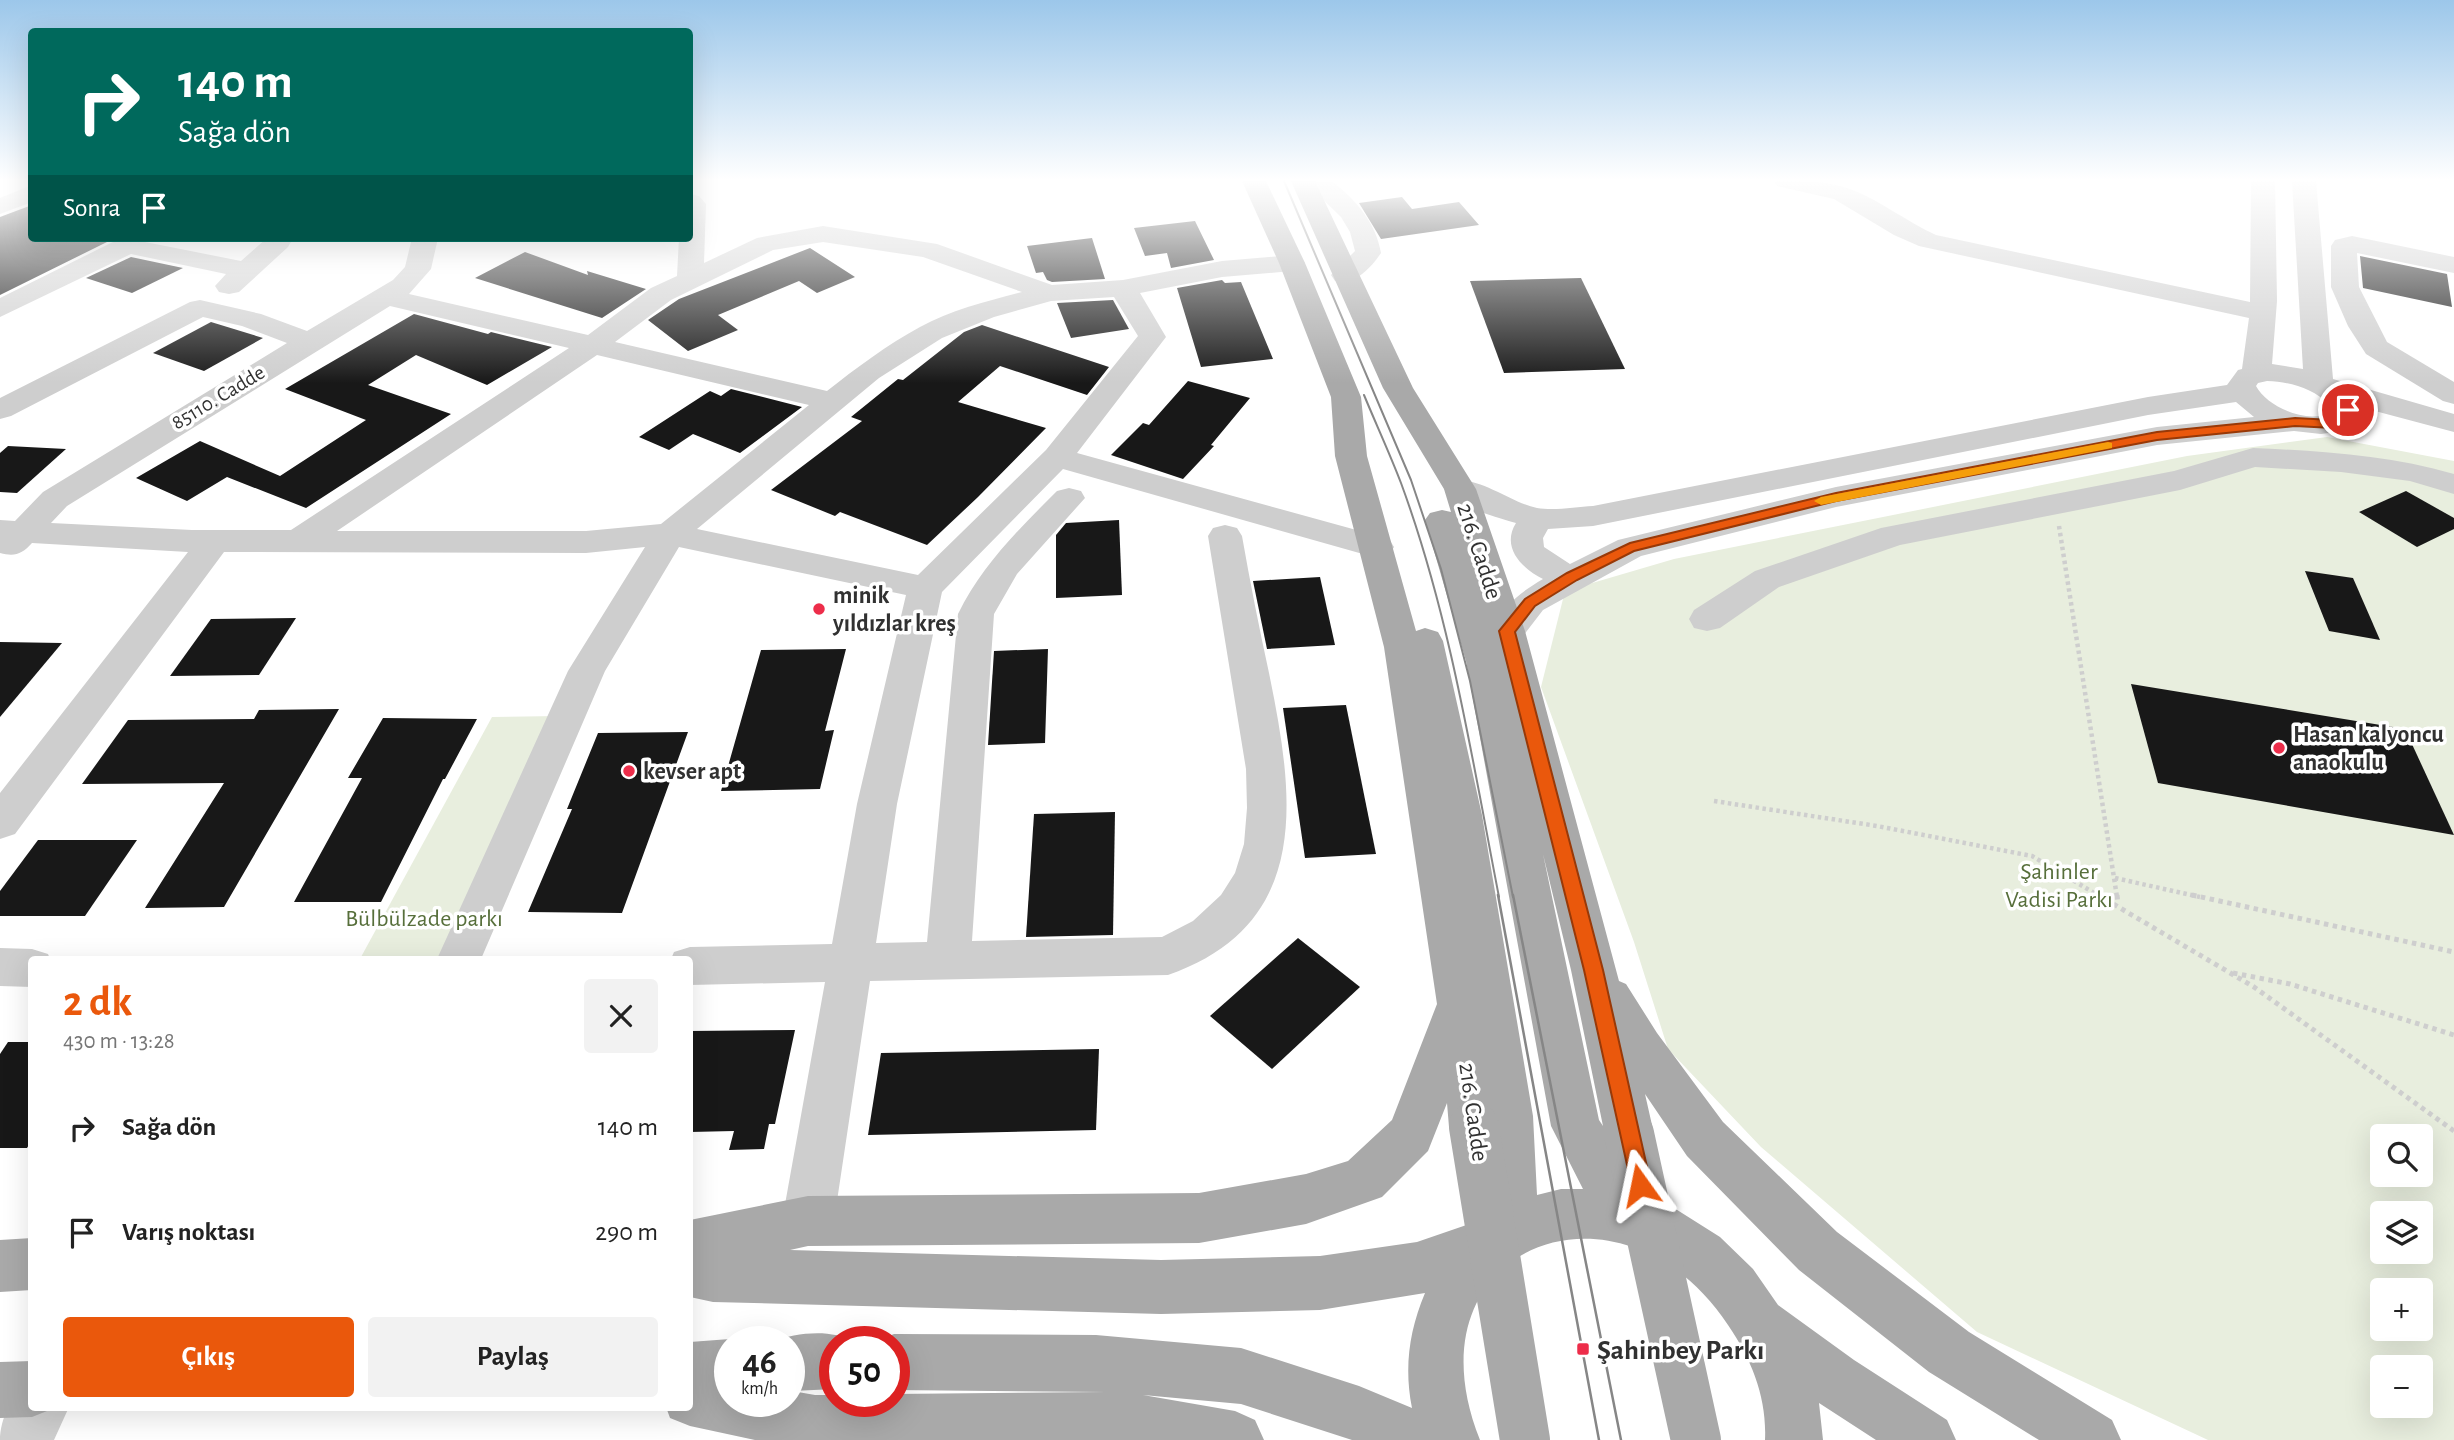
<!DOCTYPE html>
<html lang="tr">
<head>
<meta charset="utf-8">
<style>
  body { margin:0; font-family:"Alegreya Sans",sans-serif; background:#f2f2f2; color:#222; height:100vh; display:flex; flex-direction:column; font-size:26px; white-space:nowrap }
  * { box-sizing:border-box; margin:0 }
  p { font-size:23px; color:#767676 }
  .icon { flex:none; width:38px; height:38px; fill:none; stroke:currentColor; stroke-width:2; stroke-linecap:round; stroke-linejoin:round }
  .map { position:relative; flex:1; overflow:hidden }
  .panel { position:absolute; left:28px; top:956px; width:665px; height:455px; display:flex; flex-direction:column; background:#fff; border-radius:7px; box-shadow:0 7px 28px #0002 }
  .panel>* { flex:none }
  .banner { position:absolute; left:28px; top:28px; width:665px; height:214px; border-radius:7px; box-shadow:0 7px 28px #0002; background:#00695c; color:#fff; overflow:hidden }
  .controls { position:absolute; left:2370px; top:1124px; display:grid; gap:14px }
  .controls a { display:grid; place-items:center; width:63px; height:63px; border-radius:7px; background:#fff; box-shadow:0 7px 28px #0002; font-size:35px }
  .speed { position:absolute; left:714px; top:1326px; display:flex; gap:14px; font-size:35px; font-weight:700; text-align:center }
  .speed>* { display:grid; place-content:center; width:91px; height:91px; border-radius:50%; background:#fff; box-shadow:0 7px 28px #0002; line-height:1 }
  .speed small { font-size:18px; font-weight:400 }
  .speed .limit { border:10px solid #d22; background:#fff; color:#111 }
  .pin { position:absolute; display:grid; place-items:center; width:60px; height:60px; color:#fff; margin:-30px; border:4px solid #fff; border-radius:50%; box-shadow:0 2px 7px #0007 }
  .me { position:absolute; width:77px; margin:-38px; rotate:348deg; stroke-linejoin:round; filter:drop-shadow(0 0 5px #0008) }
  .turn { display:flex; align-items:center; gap:24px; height:147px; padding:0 35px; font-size:32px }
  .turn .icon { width:91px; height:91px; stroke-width:2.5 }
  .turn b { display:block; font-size:49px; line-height:60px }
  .then { display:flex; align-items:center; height:66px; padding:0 35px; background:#0003; gap:14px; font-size:26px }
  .round { display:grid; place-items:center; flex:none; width:74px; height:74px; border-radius:7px; background:#f2f2f2 }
  .overview { display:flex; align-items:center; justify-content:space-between; height:119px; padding:0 35px }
  h1 { font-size:42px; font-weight:600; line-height:52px; color:#ea580c }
  .primary-button { display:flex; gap:14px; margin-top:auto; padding:14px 35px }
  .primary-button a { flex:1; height:80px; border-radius:7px; background:#ea580c; color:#fff; font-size:28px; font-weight:600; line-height:80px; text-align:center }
  .primary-button a+a { background:#f2f2f2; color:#222 }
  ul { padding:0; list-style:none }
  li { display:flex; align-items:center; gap:21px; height:105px; padding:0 35px }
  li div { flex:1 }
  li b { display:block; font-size:26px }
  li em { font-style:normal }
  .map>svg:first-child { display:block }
  .green { fill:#e8eede; fill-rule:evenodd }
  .building { fill:#181818 }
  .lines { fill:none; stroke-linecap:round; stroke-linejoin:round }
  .path-far1 { stroke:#cecece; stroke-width:4.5; stroke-dasharray:3.5 3.5; stroke-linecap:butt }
  .path { stroke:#cecece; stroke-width:5; stroke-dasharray:4.5 4.5; stroke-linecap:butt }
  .minor { fill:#cecece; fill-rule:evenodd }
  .major { fill:#a9a9a9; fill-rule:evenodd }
  .tram-far1 { stroke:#868686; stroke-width:2 }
  .tram { stroke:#868686; stroke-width:2.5 }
  .major-bridge { stroke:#a9a9a9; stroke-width:50 }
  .route { fill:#ea580c; stroke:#983908; stroke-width:2 }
  .slow { fill:#f59e0b }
  .poi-dot { fill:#ed2d4a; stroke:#fff; stroke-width:2.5 }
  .labels { text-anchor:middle; stroke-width:7; stroke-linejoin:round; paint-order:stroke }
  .far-street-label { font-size:21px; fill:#313131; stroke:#fff }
  .street-label { font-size:24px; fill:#313131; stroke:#fff }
  .poi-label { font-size:24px; font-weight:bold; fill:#313131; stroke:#fff; text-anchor:start }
  .park-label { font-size:24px; fill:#576f3b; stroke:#fff }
  .near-poi-label { font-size:28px; font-weight:bold; fill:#313131; stroke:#fff; text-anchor:start }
</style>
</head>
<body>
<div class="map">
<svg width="2454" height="1440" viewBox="0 0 2454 1440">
  <rect width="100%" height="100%" fill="#fff"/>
  <g class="green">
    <path d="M2327 437 2454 461V1440H2208L1977 1332 1761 1147 1668 1049 1634 942 1541 687 1565 591 1674 559 2187 456ZM2382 1136H2420V1174H2382ZM2382 1213H2420V1251H2382ZM2382 1290H2420V1328H2382ZM2382 1367H2420V1405H2382Z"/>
    <path d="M558 716 446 957H361L492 717Z"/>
  </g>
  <g class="building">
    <path d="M1402 197 1412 209 1459 202 1479 225 1381 239 1359 203Z"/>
    <path d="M32 205V238L55 241 61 238H93L107 242 0 295V217Z"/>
    <path d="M1195 221 1214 260 1171 268 1167 253 1145 256 1134 228Z"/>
    <path d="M1092 238 1105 279 1052 282 1047 280 1043 272 1036 273 1027 246Z"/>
    <path d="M810 248 855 277 817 293 799 281 718 315 738 330 688 351 648 320 679 299Z"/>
    <path d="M525 252 588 275 587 271 646 289 602 318 475 278Z"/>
    <path d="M2360 256 2447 274 2452 307 2363 288Z"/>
    <path d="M131 257 183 268 132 293 86 278Z"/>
    <path d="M1581 278 1625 369 1504 373 1470 281Z"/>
    <path d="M1222 280 1225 283 1241 282 1273 359 1201 367 1177 288Z"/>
    <path d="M1113 300 1129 329 1071 338 1057 303Z"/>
    <path d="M414 314 488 334 491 332 552 347 487 385 416 355 368 385 451 414 306 508 227 477 187 501 136 478 200 441 280 476 366 420 285 389Z"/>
    <path d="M211 322 263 338 204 371 153 353Z"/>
    <path d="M982 325 1109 367 1087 395 1000 366 958 402 1046 428 978 497 927 545 840 512 835 516 771 490 862 421 851 417 898 379 903 380 964 332Z"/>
    <path d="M1188 381 1250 398 1211 445 1214 446 1183 479 1111 455 1143 423 1149 425Z"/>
    <path d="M731 389 802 407 740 453 693 434 669 450 639 437 710 391 721 396Z"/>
    <path d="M8 446 66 449 17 493 0 492V453Z"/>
    <path d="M2406 491 2454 518V529L2417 547 2359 512Z"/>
    <path d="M1119 520 1122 595 1056 598V535L1066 523Z"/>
    <path d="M2305 571 2353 578 2380 640 2329 631Z"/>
    <path d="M1320 577 1335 645 1267 649 1253 581Z"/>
    <path d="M296 618 259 675 170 676 211 619Z"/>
    <path d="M0 642 62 643 0 717Z"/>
    <path d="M846 649 825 731 834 730 820 789 721 791 761 650Z"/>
    <path d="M1048 649 1045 743 988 745 994 651Z"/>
    <path d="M2131 684 2405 729 2454 835 2158 783Z"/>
    <path d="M1346 705 1376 854 1305 858 1283 708Z"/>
    <path d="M339 709 224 907 145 908 224 783 82 784 128 720 254 719 259 710Z"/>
    <path d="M383 718 477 719 445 779H443L381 902H294L362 778H348Z"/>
    <path d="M688 732 622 913 528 912 572 809H567L598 733Z"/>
    <path d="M1115 812 1113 935 1026 937 1034 814Z"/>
    <path d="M38 840H137L85 916H0V891Z"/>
    <path d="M1298 938 1360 987 1272 1069 1210 1016Z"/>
    <path d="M795 1030 775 1124H769L764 1149 729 1150 734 1131 690 1132V1031Z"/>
    <path d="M8 1042H32V1140L27 1148H0V1054Z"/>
    <path d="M1099 1049 1096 1130 868 1135 881 1053Z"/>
  </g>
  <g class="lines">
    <g class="path-far1">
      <path d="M2059 526 2117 897"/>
      <path d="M1714 801 1877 826 2032 856 2101 897"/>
      <path d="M2115 878 2200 897"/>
    </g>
    <g class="path">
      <path d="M2098 895 2254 987 2454 1131"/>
      <path d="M2117 895 2118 904"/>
      <path d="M2192 895 2454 952"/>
      <path d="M2233 973 2290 984 2454 1035"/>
    </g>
    <g class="minor">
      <path d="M1304 181 1333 182C1356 200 1376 223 1381 253 1370 269 1354 286 1335 281L1331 275 1355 251 1350 232 1341 217Z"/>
      <path d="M1774 181C1799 181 1825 180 1850 189 1878 199 1907 222 1936 235L2250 302 2251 181H2275L2277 301 2272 364 2303 369 2292 181H2316L2333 379 2454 414V432L2360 407 2361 416 2357 422 2336 432 2321 434 2294 431 2157 445 1836 507 1641 556 1543 610 1520 640 1507 643 1494 640 1489 631C1504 606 1519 593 1543 579 1521 568 1501 547 1516 523 1496 517 1456 507 1444 489L1449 482C1478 474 1508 502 1537 508 1554 511 1576 507 1593 506L2148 397 2227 385 2238 370 2242 369 2249 318 1919 246 1894 235 1834 199 1777 186ZM2267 381C2291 382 2312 388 2330 405L2331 412C2308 425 2267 407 2256 386L2258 383ZM2236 402 2254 417 2157 427 1836 487 1618 540 1570 564 1544 547 1543 538 1548 529 1593 526 2148 415Z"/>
      <path d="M32 185V202L0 214V198Z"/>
      <path d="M690 194 699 196 706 204 704 263 757 238 823 226 937 244 1052 285 1123 280 1222 261 1292 255 1301 257 1305 263 1301 269 1292 271 1222 277 1140 293 1166 337 1077 453 1389 539 1394 547 1389 555 1377 558 1063 469 942 592 897 804 876 943 927 942 958 614C982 565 1019 529 1057 491L1069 488 1081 491 1085 498 1017 574 994 614 972 941 1162 937 1193 921 1221 895 1235 873 1244 844 1247 808 1246 769 1208 536 1213 528 1225 525 1237 528 1242 536C1250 582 1259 627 1269 673 1294 795 1314 924 1168 975L870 981 834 1221 826 1239 808 1246 790 1239 782 1221 825 982 690 985V959H671L674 952 690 947 832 944 857 804 906 595 679 547 605 671 481 959H437L568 671 645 547 586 553 224 552 15 834 0 839V793L188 552 32 543C22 554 15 557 0 553V520L15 521 43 492 287 343 242 326 203 317 11 416 0 419V398L190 302 200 300 261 314 307 331 393 280 405 267 412 238H438L431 269 409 294 588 335 651 288 677 276 679 238H690ZM823 242 923 257 1022 292C988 301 951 310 920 327 887 345 856 368 827 391L615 342 671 300 773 250ZM1114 297 1138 336 1046 450 918 575 697 529 879 378 942 338 994 317 1051 301ZM390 306 569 348 291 530H192L51 523 67 506ZM597 355 809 405 661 524 586 531H337Z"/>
      <path d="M2352 236 2454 257V273L2357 253 2359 287 2387 342 2454 382V404L2443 401 2366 354 2348 326 2331 287V246L2335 240Z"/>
      <path d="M121 238H148L145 242 241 261 267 238H293L288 247 239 292 229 294 219 292 215 286 226 274 131 254 0 317V298Z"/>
      <path d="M2253 448C2321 451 2388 455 2454 474V494L2410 481 2341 472 2255 467 2180 490 1900 545 1779 587 1720 628 1707 631 1694 628 1689 619 1694 610 1755 571 1881 528 2174 471Z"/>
      <path d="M0 948 32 949 48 954 50 959H32V987L0 986Z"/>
      <path d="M32 1383V1407H69L54 1440H0C0 1420 12 1391 32 1383Z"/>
    </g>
    <g class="major">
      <path d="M1242 181H1266L1305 263 1361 397 1367 456 1416 631 1425 628 1438 632 1443 641 1482 815 1533 1116 1537 1195 1561 1189H1583L1551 1126 1466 661 1425 520 1430 513 1442 510 1451 512 1444 489 1383 388 1291 181H1315L1413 388 1476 489 1525 631 1619 981 1626 984 1657 1033 1723 1122 1837 1232 1969 1332 2112 1420 2121 1440H2039L1929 1372 1799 1270 1687 1156 1645 1094 1654 1134 1646 1150 1629 1157 1618 1153 1636 1184 1720 1237 1753 1269 1778 1305 1854 1360 1947 1420 1956 1440H1876L1819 1403 1823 1440H1765C1767 1398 1752 1360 1728 1325 1621 1163 1402 1245 1480 1440H1352L1241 1404 1143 1395 1235 1411 1255 1420 1264 1440H755L690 1426 670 1418 666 1407H690V1342L730 1339 737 1342H730V1402H789V1342H772C798 1332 831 1329 855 1342H835V1389L792 1391 815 1395H835V1402H894V1394L1107 1392 894 1390V1342H875L894 1334 1096 1335 1241 1348 1359 1386 1412 1408C1404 1368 1409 1331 1425 1293L1320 1310 1161 1314 713 1302 690 1297V1220L808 1196 1199 1193 1306 1174 1348 1161 1392 1120 1437 1004 1384 647 1335 456 1331 397 1279 263ZM1543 854 1571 970 1603 1126 1599 1120ZM1447 1103 1449 1127 1457 1143 1474 1150 1486 1145 1488 1185 1481 1220 1417 1242 1320 1256 1161 1260 790 1250 808 1246 1199 1243 1306 1224 1382 1197 1428 1151Z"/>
      <path d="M32 1238V1290L0 1292V1240Z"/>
      <path d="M32 1361V1407L52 1409 32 1417 0 1418V1362Z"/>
    </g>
    <g class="tram-far1">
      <path d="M1284 181 1411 480 1441 569 1470 681 1513 897"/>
      <path d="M1364 395C1376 424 1390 454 1401 483 1450 616 1472 758 1499 897"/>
    </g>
    <g class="tram">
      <path d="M1498 895 1599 1440"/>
      <path d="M1513 895 1621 1440"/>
    </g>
    <g class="major-bridge">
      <path d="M1474 1127 1525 1440"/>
      <path d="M1629 1134 1696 1440"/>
    </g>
  </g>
  <linearGradient id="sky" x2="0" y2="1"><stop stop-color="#9cc7ea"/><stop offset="0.47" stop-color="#fff"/><stop offset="1" stop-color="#fff" stop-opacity="0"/></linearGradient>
  <rect width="2454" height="383" fill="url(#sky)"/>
  <path class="route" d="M2348 406 2354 410 2346 423 2333 428 2295 426 2157 440 1836 501 1634 551 1577 580 1535 606 1515 632 1603 970 1651 1185 1648 1192 1640 1195 1633 1192 1584 970 1499 631 1525 599 1567 573 1630 543 1836 493 2157 432 2295 418 2332 420Z"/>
  <path class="slow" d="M2108 442 2112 443V448L1821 505 1814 501 1821 497Z"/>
  <g class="poi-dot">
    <circle cx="819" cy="609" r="7"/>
    <circle cx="2279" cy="748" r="7"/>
    <circle cx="629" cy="771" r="7"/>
    <rect x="1576" y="1342" width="14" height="14" rx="3.5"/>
  </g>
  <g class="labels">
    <g class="far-street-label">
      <text transform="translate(218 397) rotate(-31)" y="7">85110. Cadde</text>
    </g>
    <g class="street-label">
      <text transform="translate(1480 551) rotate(72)" y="8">216. Cadde</text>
      <text transform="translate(1474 1112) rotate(82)" y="8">216. Cadde</text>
    </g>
    <g class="poi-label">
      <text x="833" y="603">minik<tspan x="833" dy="28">yıldızlar kreş</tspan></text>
      <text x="2293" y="742">Hasan kalyoncu<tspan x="2293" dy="28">anaokulu</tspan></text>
      <text x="643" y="779">kevser apt</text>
    </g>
    <g class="park-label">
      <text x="2059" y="879">Şahinler<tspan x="2059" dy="28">Vadisi Parkı</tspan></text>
      <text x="424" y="926">Bülbülzade parkı</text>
    </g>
    <g class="near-poi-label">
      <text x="1597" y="1359">Şahinbey Parkı</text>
    </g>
  </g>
</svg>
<div class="controls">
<a><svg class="icon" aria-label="search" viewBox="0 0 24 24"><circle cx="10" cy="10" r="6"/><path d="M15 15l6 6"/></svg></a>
<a><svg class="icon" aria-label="layers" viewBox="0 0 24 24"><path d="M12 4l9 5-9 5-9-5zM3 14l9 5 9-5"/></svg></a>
<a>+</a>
<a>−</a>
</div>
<div class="speed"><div>46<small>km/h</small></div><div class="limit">50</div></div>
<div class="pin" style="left:2348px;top:410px;background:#d93025"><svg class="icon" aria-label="arrive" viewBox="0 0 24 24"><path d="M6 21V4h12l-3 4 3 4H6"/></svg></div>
<svg class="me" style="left:1640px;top:1185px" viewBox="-20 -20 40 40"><path d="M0-17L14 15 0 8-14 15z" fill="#ea580c" stroke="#fff" stroke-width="4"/></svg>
<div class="banner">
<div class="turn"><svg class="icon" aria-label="right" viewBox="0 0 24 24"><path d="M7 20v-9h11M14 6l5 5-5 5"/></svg><div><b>140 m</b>Sağa dön</div></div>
<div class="then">Sonra<svg class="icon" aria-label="arrive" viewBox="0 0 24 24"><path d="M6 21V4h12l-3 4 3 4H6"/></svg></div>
</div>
<section class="panel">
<div class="overview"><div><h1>2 dk</h1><p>430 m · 13:28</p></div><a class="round"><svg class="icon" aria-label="close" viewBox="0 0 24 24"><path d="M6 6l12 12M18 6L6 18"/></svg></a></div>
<ul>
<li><svg class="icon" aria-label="right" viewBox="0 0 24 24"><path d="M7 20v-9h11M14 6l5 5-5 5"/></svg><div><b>Sağa dön</b></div><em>140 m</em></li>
<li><svg class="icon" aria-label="arrive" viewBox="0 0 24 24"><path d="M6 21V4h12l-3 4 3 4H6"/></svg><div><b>Varış noktası</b></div><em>290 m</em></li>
</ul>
<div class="primary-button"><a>Çıkış</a><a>Paylaş</a></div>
</section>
</div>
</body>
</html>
